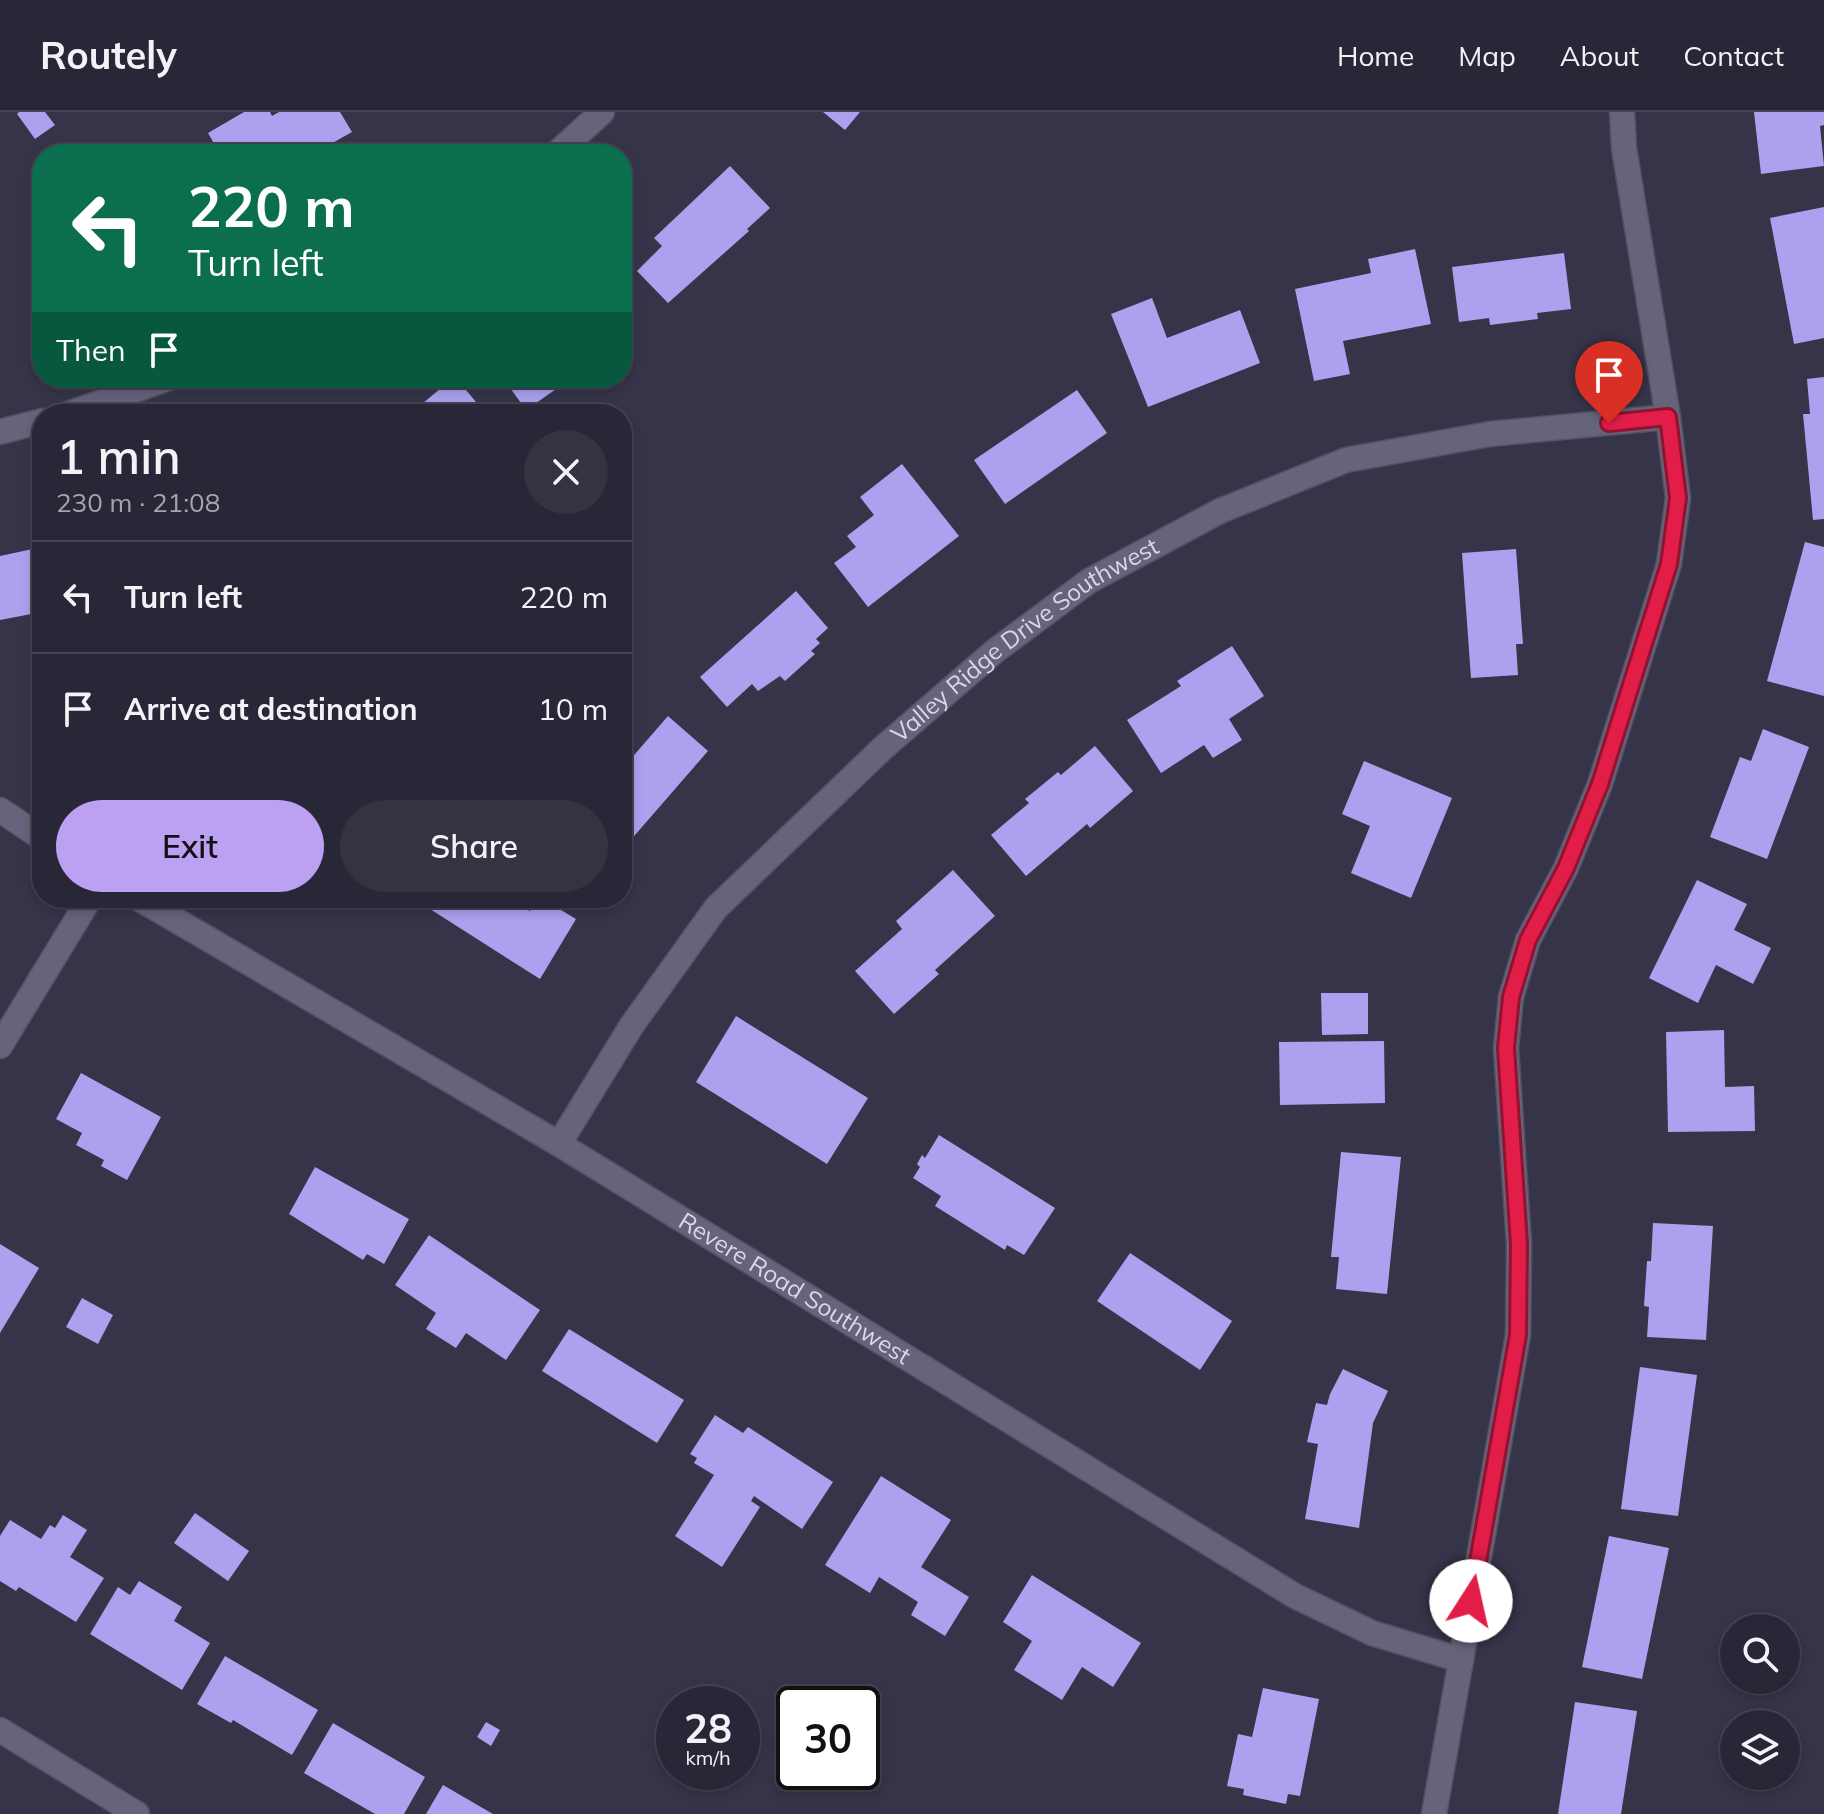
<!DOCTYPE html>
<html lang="en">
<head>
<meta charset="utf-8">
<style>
  body { margin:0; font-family:Mulish,sans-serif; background:#343342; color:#f1f3f6; height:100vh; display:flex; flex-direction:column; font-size:30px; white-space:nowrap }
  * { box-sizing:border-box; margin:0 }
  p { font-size:26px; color:#a5a5ad }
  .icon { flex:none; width:44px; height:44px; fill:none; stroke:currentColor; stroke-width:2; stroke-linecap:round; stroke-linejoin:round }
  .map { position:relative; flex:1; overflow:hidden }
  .side { position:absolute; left:32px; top:292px; width:600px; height:504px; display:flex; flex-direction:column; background:#282737; border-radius:32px; box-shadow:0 4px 12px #0003,0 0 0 2px #444452 }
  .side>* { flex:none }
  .guide { position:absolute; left:32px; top:32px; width:600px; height:244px; border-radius:32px; box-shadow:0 4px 12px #0003,0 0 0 2px #444452; background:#0b6e4f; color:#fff; overflow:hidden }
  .tools { position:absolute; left:1720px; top:1502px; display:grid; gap:16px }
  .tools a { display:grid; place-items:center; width:80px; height:80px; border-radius:50%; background:#282737; box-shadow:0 4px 12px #0003,0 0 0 2px #444452; font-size:40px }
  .speed { position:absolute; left:656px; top:1574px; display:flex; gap:16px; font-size:40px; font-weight:700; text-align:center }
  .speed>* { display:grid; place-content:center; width:104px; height:104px; border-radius:50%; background:#282737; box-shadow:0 4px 12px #0003,0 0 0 2px #444452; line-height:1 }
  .speed small { font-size:20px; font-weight:400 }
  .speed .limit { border:4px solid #111; border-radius:12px; background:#fff; color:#111 }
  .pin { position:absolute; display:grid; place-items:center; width:68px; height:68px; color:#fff; margin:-82px -34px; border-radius:50% 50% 50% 0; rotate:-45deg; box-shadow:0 0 8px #0007 }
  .pin .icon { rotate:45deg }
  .me { position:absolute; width:88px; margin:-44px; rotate:10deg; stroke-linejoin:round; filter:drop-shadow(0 0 6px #0008) }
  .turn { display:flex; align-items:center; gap:28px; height:168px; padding:0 24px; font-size:36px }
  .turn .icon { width:104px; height:104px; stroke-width:2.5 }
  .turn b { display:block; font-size:56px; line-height:68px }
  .then { display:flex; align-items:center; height:76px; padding:0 24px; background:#0003; gap:16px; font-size:30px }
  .round { display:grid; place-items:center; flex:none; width:84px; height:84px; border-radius:42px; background:#343342 }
  .summary { display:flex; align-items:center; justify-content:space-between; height:136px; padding:0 24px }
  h1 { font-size:48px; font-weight:600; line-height:60px }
  .primary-button { display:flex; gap:16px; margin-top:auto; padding:16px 24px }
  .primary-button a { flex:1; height:92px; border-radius:48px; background:#bca0f2; color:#111; font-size:32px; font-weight:600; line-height:92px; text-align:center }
  .primary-button a+a { background:#343342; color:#f1f3f6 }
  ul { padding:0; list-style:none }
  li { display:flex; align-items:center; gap:24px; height:112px; padding:0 24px; border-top:2px solid #444452 }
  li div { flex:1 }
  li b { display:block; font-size:30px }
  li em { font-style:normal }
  header { display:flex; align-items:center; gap:48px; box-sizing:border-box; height:112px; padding:0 40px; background:#282737; border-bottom:2px solid #444452 }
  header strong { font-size:38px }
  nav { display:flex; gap:44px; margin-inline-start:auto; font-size:28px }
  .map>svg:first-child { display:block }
  .building { fill:#aca1ee }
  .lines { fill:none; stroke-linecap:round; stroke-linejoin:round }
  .minor-casing { stroke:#525062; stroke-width:27 }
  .minor { stroke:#66637c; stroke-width:24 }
  .route-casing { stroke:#92132f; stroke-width:20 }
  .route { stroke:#e11d48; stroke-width:14 }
  .labels { text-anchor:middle; stroke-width:8; stroke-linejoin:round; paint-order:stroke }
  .street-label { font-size:24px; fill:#d9d8e6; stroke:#2c2a3f }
</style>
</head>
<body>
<header>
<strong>Routely</strong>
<nav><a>Home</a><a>Map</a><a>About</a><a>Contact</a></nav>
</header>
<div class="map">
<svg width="1824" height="1702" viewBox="0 0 1824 1702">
  <rect width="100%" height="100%" fill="#363449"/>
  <g class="building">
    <path d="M19 0H45L55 13 35 27 17 2Z"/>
    <path d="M244 0H270L272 4 279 0H340L352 20 313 42H220L208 21Z"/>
    <path d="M823 0H860L845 18Z"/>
    <path d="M1754 0H1824V13L1820 14 1824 54 1761 62Z"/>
    <path d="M730 54 770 96 747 117 749 119 668 191 637 159 662 134 654 126Z"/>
    <path d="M1824 95V226L1794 232 1770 106Z"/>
    <path d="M1415 137 1431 212 1343 229 1350 262 1314 269 1295 177 1371 161 1368 147Z"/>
    <path d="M1564 141 1571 197 1537 201 1538 207 1490 213 1489 206 1459 210 1452 155Z"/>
    <path d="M1152 186 1167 226 1240 198 1260 251 1148 295 1111 202Z"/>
    <path d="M1824 265V407L1813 408 1803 302H1810L1807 267Z"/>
    <path d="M453 266H456L486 302H410Z"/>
    <path d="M503 266H572L526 298Z"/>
    <path d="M1077 278 1107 321 1005 392 974 348Z"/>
    <path d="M902 352 959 424 868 495 834 451 856 435 847 424 874 403 860 385Z"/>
    <path d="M1805 430 1824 435V584L1767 569Z"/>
    <path d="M42 435V500L0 508V444Z"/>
    <path d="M1516 437 1523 532H1516L1518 563 1471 566 1462 441Z"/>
    <path d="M796 479 828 516 816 527 820 531 811 539 815 542 785 569 780 564 758 579 752 572 727 595 700 565Z"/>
    <path d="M1232 534 1264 584 1229 607 1242 628 1213 646 1204 633 1161 661 1127 608 1181 574 1177 569Z"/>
    <path d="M668 604 708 639 622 738V657Z"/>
    <path d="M1763 617 1809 635 1767 747 1710 725 1740 645 1751 649Z"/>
    <path d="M1095 634 1133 679 1090 716 1087 712 1026 764 991 723 1029 691 1025 687 1058 660 1061 663Z"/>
    <path d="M1364 649 1452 686 1411 786 1351 761 1370 714 1342 702Z"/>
    <path d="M953 758 995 804 935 858 939 862 894 902 855 859 902 817 896 809Z"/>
    <path d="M1697 768 1747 792 1734 818 1771 836 1753 872 1716 853 1698 891 1649 866Z"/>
    <path d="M436 786H508L530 799 538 786H541L576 807 540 867 430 797Z"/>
    <path d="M1321 881H1368V922L1322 923Z"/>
    <path d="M736 904 868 986 827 1052 696 970Z"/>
    <path d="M1724 918 1725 975 1754 974 1755 1019 1668 1020 1666 920Z"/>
    <path d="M1384 929 1385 991 1280 993 1279 930Z"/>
    <path d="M81 961 161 1005 127 1068 101 1054 104 1048 76 1033 82 1021 56 1007Z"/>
    <path d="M939 1023 1055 1096 1024 1143 1007 1133 1005 1138 935 1094 941 1084 913 1066 920 1055 917 1052 922 1043 925 1046Z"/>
    <path d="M1341 1040 1401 1045 1387 1182 1336 1177 1339 1145H1331Z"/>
    <path d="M315 1055 409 1107 384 1152 367 1142 363 1148 289 1102Z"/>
    <path d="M1653 1111 1713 1114 1706 1228 1647 1225 1649 1195 1644 1194 1647 1149H1651Z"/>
    <path d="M429 1123 540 1198 506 1248 466 1221 456 1236 426 1217 436 1201 395 1173Z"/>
    <path d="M0 1132 39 1156 0 1221Z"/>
    <path d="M1130 1141 1232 1209 1200 1258 1097 1189Z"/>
    <path d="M82 1186 113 1203 98 1232 66 1215Z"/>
    <path d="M569 1217 684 1288 657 1331 542 1259Z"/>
    <path d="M1640 1255 1697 1263 1678 1404 1621 1397Z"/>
    <path d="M1343 1257 1388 1279 1373 1311 1359 1416 1305 1407 1318 1332 1307 1330 1316 1291 1327 1293 1330 1282Z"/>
    <path d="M715 1303 743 1321 748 1315 833 1370 802 1417 754 1384 751 1389 760 1395 722 1455 675 1424 714 1363 694 1351 697 1346 690 1342Z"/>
    <path d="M881 1364 951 1408 921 1455 969 1485 945 1524 911 1503 918 1490 879 1465 870 1481 825 1453Z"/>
    <path d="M195 1401 249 1439 228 1469 174 1431Z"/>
    <path d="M63 1403 87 1418 70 1445 104 1466 76 1510 19 1475 16 1479 0 1469V1424L10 1408 41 1427 50 1413 55 1416Z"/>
    <path d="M1609 1424 1669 1436 1642 1567 1582 1555Z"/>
    <path d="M1032 1463 1141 1531 1113 1575 1082 1555 1062 1588 1014 1558 1032 1529 1003 1510Z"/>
    <path d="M139 1469 182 1495 174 1509 210 1531 182 1578 90 1522 118 1475 130 1483Z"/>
    <path d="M225 1544 318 1598 292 1643 233 1608 231 1611 197 1592Z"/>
    <path d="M1263 1576 1319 1587 1300 1684 1288 1682 1286 1692 1243 1683 1244 1677 1227 1674 1238 1622 1252 1625Z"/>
    <path d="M1575 1590 1637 1599 1621 1702H1558Z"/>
    <path d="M486 1610 500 1618 491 1634 477 1625Z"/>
    <path d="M333 1611 425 1665 404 1702H375L304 1661Z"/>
    <path d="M443 1673 493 1702H426Z"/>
  </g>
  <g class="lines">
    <defs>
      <g id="minor">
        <path d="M556 42 602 0"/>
        <path d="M68 302 169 266"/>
        <path d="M0 320 42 309"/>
        <path d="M0 698 42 726"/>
        <path id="s1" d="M138 786 559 1032 1295 1484 1372 1521 1461 1548"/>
        <path d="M0 934 90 786"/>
        <path id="s2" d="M559 1032 632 913 716 796 884 635 995 539 1089 469 1220 399 1346 348 1490 322 1668 305"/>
        <path d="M0 1618 137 1702"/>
        <path d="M1434 1702 1518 1223 1519 1132 1506 936 1511 885 1528 828 1566 756 1600 672 1669 452 1678 386 1668 305 1624 36 1622 0"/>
      </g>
    </defs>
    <use href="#minor" class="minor-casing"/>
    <use href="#minor" class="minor"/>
  </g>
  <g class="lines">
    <defs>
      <path id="route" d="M1471 1489 1518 1223 1519 1132 1506 936 1511 885 1528 828 1566 756 1600 672 1669 452 1678 386 1668 305 1609 311"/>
    </defs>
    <use href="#route" class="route-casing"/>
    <use href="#route" class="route"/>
  </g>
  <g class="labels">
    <g class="street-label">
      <text dy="8" stroke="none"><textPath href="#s2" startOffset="694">Valley Ridge Drive Southwest</textPath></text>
      <text dy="8" stroke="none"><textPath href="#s1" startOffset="764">Revere Road Southwest</textPath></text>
    </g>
  </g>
</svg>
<div class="tools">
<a><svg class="icon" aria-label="search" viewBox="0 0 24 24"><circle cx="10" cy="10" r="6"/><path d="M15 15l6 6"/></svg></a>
<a><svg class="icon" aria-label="layers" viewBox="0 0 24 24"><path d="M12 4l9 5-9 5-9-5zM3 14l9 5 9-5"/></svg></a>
</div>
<div class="speed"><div>28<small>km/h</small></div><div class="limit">30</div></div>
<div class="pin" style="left:1609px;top:311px;background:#d93025"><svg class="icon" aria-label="arrive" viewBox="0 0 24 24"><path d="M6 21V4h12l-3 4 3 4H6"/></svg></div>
<svg class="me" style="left:1471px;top:1489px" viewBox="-20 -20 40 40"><circle r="19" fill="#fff"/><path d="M0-13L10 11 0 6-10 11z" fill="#e11d48"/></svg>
<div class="guide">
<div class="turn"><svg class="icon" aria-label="left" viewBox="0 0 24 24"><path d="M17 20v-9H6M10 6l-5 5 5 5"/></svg><div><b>220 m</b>Turn left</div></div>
<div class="then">Then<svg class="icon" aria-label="arrive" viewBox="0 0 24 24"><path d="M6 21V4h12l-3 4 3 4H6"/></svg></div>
</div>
<section class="side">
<div class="summary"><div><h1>1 min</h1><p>230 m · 21:08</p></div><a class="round"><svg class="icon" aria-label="close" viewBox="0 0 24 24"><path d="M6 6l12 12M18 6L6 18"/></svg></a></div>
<ul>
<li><svg class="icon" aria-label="left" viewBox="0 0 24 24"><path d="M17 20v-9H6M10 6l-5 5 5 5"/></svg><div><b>Turn left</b></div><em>220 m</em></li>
<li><svg class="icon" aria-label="arrive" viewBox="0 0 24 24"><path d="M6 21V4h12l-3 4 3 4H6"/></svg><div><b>Arrive at destination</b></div><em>10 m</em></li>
</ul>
<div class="primary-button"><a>Exit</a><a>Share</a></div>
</section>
</div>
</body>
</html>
